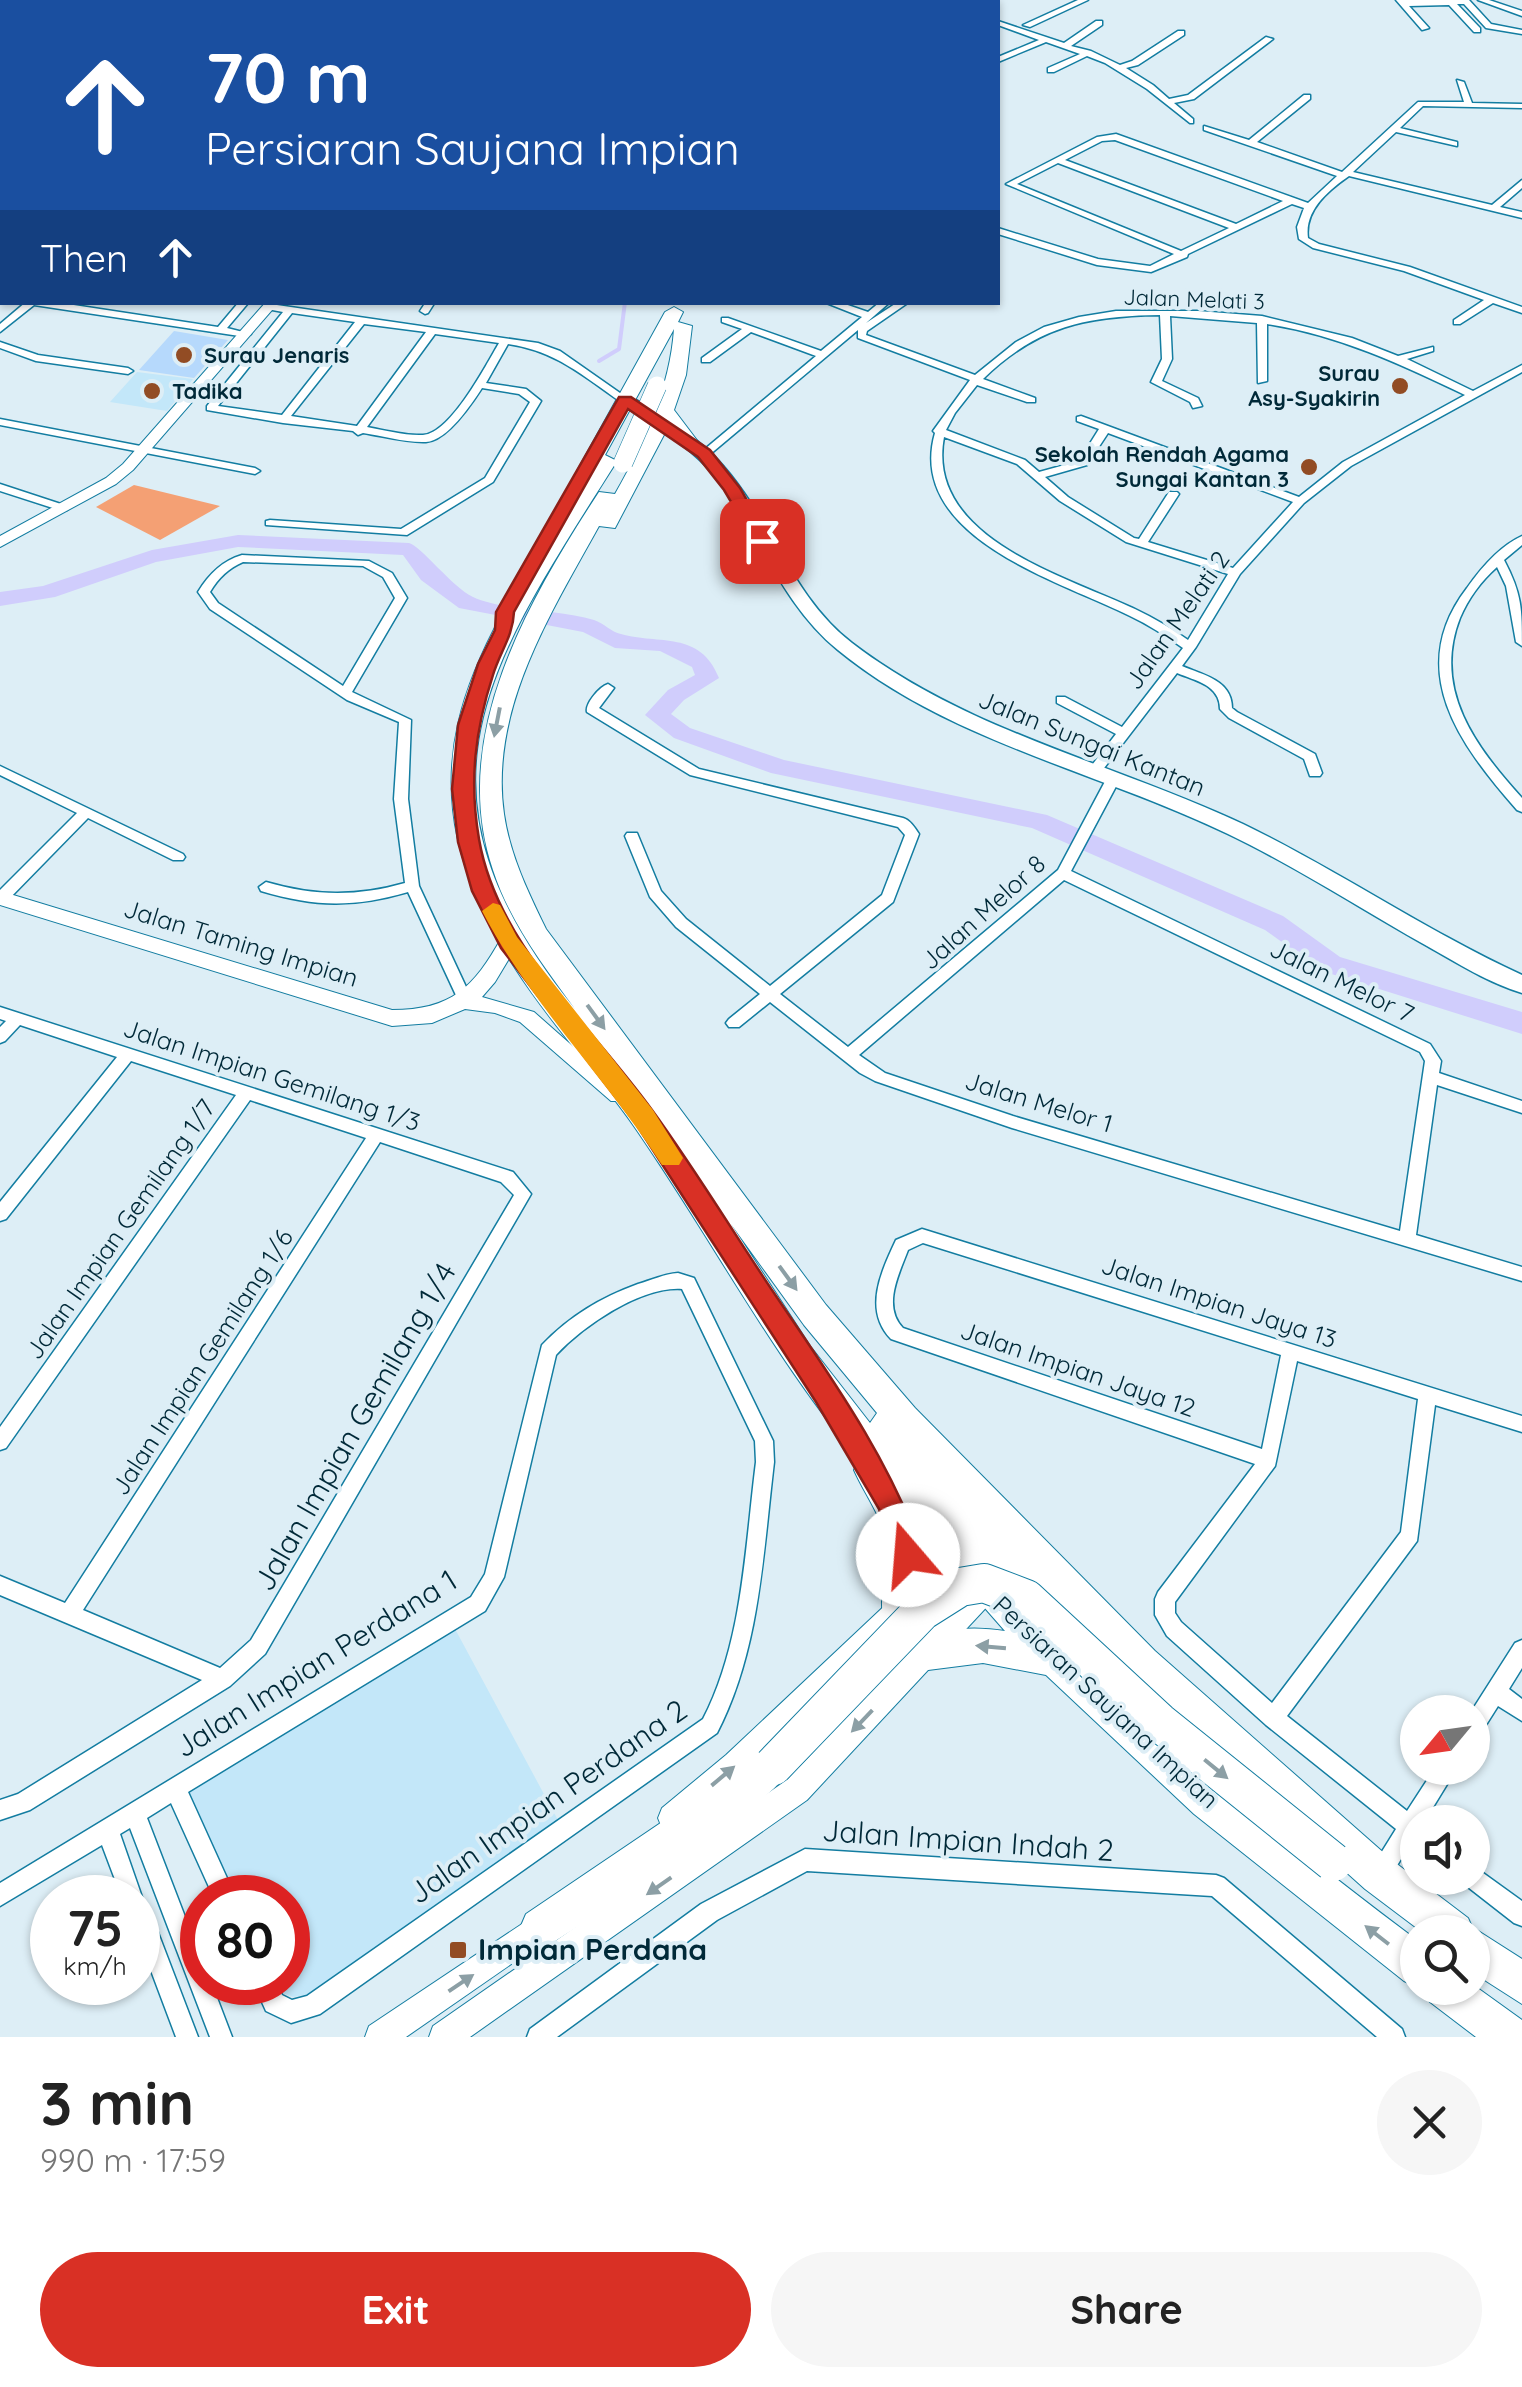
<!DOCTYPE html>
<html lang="en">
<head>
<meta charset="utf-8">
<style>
  body { margin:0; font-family:Quicksand,sans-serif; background:#f6f6f6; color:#222; height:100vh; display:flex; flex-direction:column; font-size:38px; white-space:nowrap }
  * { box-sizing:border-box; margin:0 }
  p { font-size:32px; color:#767676 }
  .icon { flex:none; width:55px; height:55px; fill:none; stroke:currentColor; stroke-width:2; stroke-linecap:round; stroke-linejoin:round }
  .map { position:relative; height:2037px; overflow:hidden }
  .panel { display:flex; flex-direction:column; background:#fff; flex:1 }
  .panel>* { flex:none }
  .top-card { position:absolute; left:0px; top:0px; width:1000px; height:305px; box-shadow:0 2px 8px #0004; background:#1a4fa0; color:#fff; overflow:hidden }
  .needle { width:65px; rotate:241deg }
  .fabs { position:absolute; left:1400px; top:1695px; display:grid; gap:20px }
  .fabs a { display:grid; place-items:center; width:90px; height:90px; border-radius:50%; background:#fff; box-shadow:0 2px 8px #0004; font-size:50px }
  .speed { position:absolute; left:30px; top:1875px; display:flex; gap:20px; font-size:50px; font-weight:700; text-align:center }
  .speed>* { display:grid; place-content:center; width:130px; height:130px; border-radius:50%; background:#fff; box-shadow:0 2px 8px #0004; line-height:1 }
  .speed small { font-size:25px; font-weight:400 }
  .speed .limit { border:15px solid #d22; background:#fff; color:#111 }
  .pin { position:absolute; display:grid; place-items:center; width:85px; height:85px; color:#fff; margin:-42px; border-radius:20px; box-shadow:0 5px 15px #0006 }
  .me { position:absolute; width:110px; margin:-55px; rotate:342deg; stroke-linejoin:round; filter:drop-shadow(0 0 8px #0008) }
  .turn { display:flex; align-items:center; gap:35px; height:210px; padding:0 40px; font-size:45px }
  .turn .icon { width:130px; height:130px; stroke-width:2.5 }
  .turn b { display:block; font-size:70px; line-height:85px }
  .then { display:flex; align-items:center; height:95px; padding:0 40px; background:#0003; gap:20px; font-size:38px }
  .round { display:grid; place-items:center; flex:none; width:105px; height:105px; border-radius:52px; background:#f6f6f6 }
  .summary { display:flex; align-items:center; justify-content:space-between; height:170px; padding:0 40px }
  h1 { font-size:60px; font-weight:800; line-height:75px }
  .button { display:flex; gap:20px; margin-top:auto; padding:20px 40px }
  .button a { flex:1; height:115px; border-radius:60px; background:#d93025; color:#fff; font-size:40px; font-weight:800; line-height:115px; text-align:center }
  .button a+a { background:#f6f6f6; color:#222 }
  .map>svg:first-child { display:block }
  .built { fill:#c3e7f9 }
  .green { fill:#f4a074 }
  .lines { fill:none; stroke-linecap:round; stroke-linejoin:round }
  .stream { stroke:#d0cdfc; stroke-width:4 }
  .river { fill:#d0cdfc; fill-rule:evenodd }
  .building { fill:#b6d9fc }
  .minor-casing { stroke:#137da1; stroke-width:3 }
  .tertiary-casing { stroke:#137da1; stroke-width:2 }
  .secondary-casing { stroke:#137da1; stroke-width:3 }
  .trunk-casing { stroke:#137da1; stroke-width:2 }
  .minor { fill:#fff; fill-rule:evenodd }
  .tertiary { fill:#fff; fill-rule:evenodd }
  .secondary { fill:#fff; fill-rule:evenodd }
  .trunk { fill:#fff; fill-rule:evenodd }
  .trunk-bridge-far1-casing { stroke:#137da1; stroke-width:20; stroke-linecap:butt }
  .trunk-bridge-casing { stroke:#137da1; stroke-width:40; stroke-linecap:butt }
  .trunk-bridge-far1 { stroke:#fff; stroke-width:19 }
  .trunk-bridge { stroke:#fff; stroke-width:38 }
  .oneway { fill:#8c9fa5 }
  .route { fill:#d93025; stroke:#8d1f18; stroke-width:2.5 }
  .slow { fill:#f59e0b }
  .poi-dot { fill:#924c24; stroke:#ddeef6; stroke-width:4 }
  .labels { text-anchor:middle; stroke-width:8; stroke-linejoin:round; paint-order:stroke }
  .far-street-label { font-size:22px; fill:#002938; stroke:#ddeef6 }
  .far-poi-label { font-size:22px; font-weight:bold; fill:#002938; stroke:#ddeef6; text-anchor:start }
  .street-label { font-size:25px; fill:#002938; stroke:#ddeef6 }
  .near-street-label { font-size:30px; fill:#002938; stroke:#ddeef6 }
  .near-poi-label { font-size:30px; font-weight:bold; fill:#002938; stroke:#ddeef6; text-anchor:start }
</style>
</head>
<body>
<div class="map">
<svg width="1522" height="2037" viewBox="0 0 1522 2037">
  <rect width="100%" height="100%" fill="#ddeef6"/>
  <g class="built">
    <path d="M137 372 193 379 167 411 110 402Z"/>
    <path d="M454 1627 559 1822 311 1994 293 1997 277 1991 274 1983 288 1982V1898L235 1897 188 1791Z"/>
  </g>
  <path class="green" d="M134 485 220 506 160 540 96 507Z"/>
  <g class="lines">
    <path class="stream" d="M599 361 619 349 625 302"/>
    <path class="river" d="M238 535 409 543C421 546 452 587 473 597 503 611 559 609 594 620 604 623 611 632 621 634 659 645 700 630 719 678L684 700 671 714 690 728 784 760 1047 815 1283 916 1340 957 1522 1012V1034L1322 971 1265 930 1032 828 771 773 674 738 645 715 668 690 695 675 692 667 660 651 615 648 583 632 459 608 421 580 403 555 238 547 156 562 55 597 0 606V592L43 586 152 550Z"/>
  </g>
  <path class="building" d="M174 331 228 340 194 378 139 370Z"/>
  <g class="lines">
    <defs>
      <g id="minor">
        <path d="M619 0H627L625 2H619Z"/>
        <path d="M637 0H645L643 2H637Z"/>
        <path d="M925 0H933L931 2H925Z"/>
        <path d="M944 0H952L953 2H946Z"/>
        <path d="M1078 0H1088L1030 27 1023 25Z"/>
        <path d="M1396 0H1469L1491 24 1522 30V34L1486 28 1464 4H1457L1480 28V32H1474L1449 5 1409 6 1429 28 1422 30Z"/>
        <path d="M1478 0H1489L1522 11V16Z"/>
        <path d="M998 21 1064 43 1096 21H1102V25L1071 46 1091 51 1120 65 1132 61 1178 31H1184V35L1138 65 1126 68 1153 85 1169 99 1188 95 1266 37 1273 39 1194 99 1174 103 1193 119V123H1190L1147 89 1105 63 1087 56 1054 72H1048V68L1080 54 1046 42 998 62V57L1039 40 998 25Z"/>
        <rect x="0" y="26" width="2" height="7"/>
        <rect x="0" y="46" width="2" height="5"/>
        <rect x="0" y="73" width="2" height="4"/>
        <path d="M1457 80 1464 82 1472 103 1522 104V108L1423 106 1400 128 1457 142V146L1396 132 1353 172 1492 205 1522 180V188L1500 207 1522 212V218L1349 176C1329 190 1304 210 1308 238L1319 244 1410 267 1522 307V313L1493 303 1460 324H1454V320L1484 300 1404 271 1313 248 1299 239 1297 227 1304 208 1292 204 1188 254 1187 257 1151 272 1097 265 998 234V228L1098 259 1150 266 1174 254 1006 184 1097 137 1116 134 1308 203 1337 176 1204 130V126L1249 140 1304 95H1310V99L1257 142 1342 172 1418 102H1464ZM1115 140 1283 201 1236 224 1065 160 1102 141ZM1058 163 1229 228 1181 251 1017 184Z"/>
        <path d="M2 134V143L0 144V135Z"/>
        <rect x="0" y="196" width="2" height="6"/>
        <path d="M0 264 2 265V278L0 277Z"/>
        <path d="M26 302H54L218 327 239 302H249L227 328 251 334 246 337 34 305 0 332V324Z"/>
        <path d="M426 302H435L428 313 425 314 420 311Z"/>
        <path d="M824 302H839L868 312 880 302H890L866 323 898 302H909L867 331 866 335 975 375 1016 342 1044 327 1079 317 1116 311H1198L1262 316 1352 338 1398 356 1433 347V351L1407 359 1473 391 1522 365V372L1351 466 1304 503 1240 574 1196 647 1182 666C1203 675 1232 680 1232 708L1237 712 1315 754 1322 773 1320 776H1310L1304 759 1229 718 1220 709C1220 685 1196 681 1177 673L1101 772 1096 773 1089 769 1116 734 1057 703V697H1065L1122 727 1183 648C1166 636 1149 625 1130 616 1063 582 905 538 935 433L933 431 970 380 858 338V330L708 456 699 454 816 356 751 332 710 362H702V358L742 329 722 322V318H728L821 351 862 317ZM1160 315 1162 359 1151 382 1190 402 1193 408 1202 406 1198 398 1162 381 1172 359 1170 316 1257 323 1258 383 1267 381V324C1338 335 1401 364 1465 395L1343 462 1299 497 1081 416 1077 417V421L1099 429 1079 461 1039 472 1025 460 946 430 955 413 977 385 1027 402H1035V398L983 379C1037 326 1087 316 1160 315ZM1108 433 1293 502 1233 568 1148 542 1179 494 1177 492H1169L1139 539 1134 538 1068 497 1045 477 1087 465ZM944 437 1017 464 1060 501 1126 542 1228 574 1188 640C1171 628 1154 618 1135 609 1065 576 925 538 944 437Z"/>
        <path d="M270 304 538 343 560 351 630 400 621 402C583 376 556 351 508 344L486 383 526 389 541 401 493 482 407 535 266 525V521L270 520 401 529 485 478 530 402 519 394 482 388C471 405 447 441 426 442 406 443 383 436 363 433L358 435 353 431 283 423 207 410V406L283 312 267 309V305ZM292 313 355 322 282 415 218 406ZM364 324 426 332 357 426 291 416ZM435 334 499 343C486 365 451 433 423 435 406 436 384 430 367 427Z"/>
        <path d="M0 342 38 355 128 368 133 371 128 374 36 361 0 348Z"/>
        <path d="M0 419 255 468 260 471 255 474 0 425Z"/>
        <path d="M0 484 67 506 69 508 67 510H59L0 491Z"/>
        <path d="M1522 536V545L1504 560C1522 594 1522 609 1522 646L1516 642 1506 586 1497 567C1481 581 1468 599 1460 618 1432 690 1476 747 1522 798V812L1517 810C1460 745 1404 670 1467 588 1481 568 1500 546 1522 536Z"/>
        <path d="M242 555 369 561 392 573 407 598 352 692 411 720 408 799 419 886 473 1002 471 1006H461L408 892C353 908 315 907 261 891L259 887 266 882C314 896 356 897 405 883L394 799 399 722 347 700 210 609 198 592C209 574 222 561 242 555ZM243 562 363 566 383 577 395 598 343 686 218 603 210 592C218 578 229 568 243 562Z"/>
        <path d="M608 684 614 688 599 708 699 769 903 818C910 820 915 828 919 834L893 902 780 994 848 1047 1058 870 1109 774H1119L1121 777 1071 871 1430 1044 1441 1061 1439 1073 1522 1101V1113L1437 1085 1416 1235 1522 1267V1281L1012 1128 875 1081 860 1073 770 1002 739 1027H729L726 1023 729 1019 760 994 676 927 650 897 625 836 627 833H637L661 891 686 919 770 986 882 895 905 835 898 827 690 775 587 712C585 704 599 687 608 684ZM1064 880 1420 1052 1425 1061 1400 1231 1013 1116 885 1073 859 1055Z"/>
        <path d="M0 766 183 854 185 857 183 860H173L88 818 6 902 0 903V890L77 813 0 775Z"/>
        <path d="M0 1007 513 1172 531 1194 265 1654 230 1686 30 1810 0 1820V1800L18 1794 202 1680 0 1595V1576L65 1603 366 1138 250 1100 6 1448 0 1450V1427L236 1095 131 1061 6 1219 0 1221V1202L117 1057 20 1025 5 1041 0 1043V1027L6 1021 0 1019ZM380 1142 501 1182 514 1195 251 1640 220 1668 83 1610Z"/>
        <path d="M922 1229 1522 1416V1432L1435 1405 1417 1541 1287 1716 1407 1811 1435 1768H1457L1424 1822H1418V1843L1412 1841 1387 1882 1379 1885 1371 1882 1368 1874 1396 1829 1266 1725 1167 1636 1155 1615V1599L1158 1592 1255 1464 891 1339C863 1310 881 1272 896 1240ZM923 1243 1281 1355 1262 1449 903 1328C882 1306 899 1274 908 1250ZM1297 1361 1418 1399 1401 1532 1272 1703 1181 1622 1175 1613V1602L1275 1466Z"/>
        <path d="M678 1273 694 1278 773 1441 774 1462C763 1553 760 1650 717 1733L320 2014 291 2023 266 2011 253 1982H276L282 1995 292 2000 307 1996 703 1719C743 1642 745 1547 756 1462L755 1441 682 1289C641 1286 583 1326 556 1355L504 1577 485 1611 188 1792 236 1898H214L171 1803 147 1818 202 1961V1982H211L232 2037H210L130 1828 120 1834 143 1900 149 1909 198 2037H176L138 1936V1898H122L102 1845 0 1906V1883L471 1597 485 1574 542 1345C570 1316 600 1298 638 1284 652 1280 664 1274 678 1273Z"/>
        <path d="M1522 1640V1668L1509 1689 1522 1699V1721L1498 1706 1479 1736 1472 1739 1471 1712 1515 1643Z"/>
        <path d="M805 1849 1216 1875 1224 1878 1402 2029 1405 2037H1377L1212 1896 807 1871 717 1920 557 2037H527L530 2029 701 1904Z"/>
        <path d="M1472 1865 1522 1901V1926L1514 1923 1464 1884 1462 1878H1472Z"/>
      </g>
      <g id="tertiary">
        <path d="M747 0H758L759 1 749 2Z"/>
        <path d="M266 302H279L133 470 116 484 0 547V536L106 478 123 464Z"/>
        <path d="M0 891 392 1010C452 1010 474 987 502 937H516L519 942 495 982 482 997 534 1012 628 1095 625 1101H611L520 1022 495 1013 465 1009 432 1023 392 1026 0 905Z"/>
        <path d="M987 1575 996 1579 1000 1588 996 1597 807 1800 470 2037H429L433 2026 787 1780 978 1579Z"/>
        <path d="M904 1592 913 1596 917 1605 913 1614 746 1775 682 1828 672 1832 662 1828 658 1818 662 1808 726 1755 895 1596Z"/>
        <path d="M546 1908 556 1913 561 1923 556 1933 406 2037H365L369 2026Z"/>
      </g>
      <path id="secondary" d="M620 397C634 395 647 407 659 415 683 430 706 445 724 467 772 522 793 598 852 643 968 732 1113 763 1243 824 1338 870 1426 931 1522 975V993C1489 983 1457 963 1427 946 1361 909 1297 867 1228 834 1100 772 950 742 838 650 781 604 759 532 716 477 690 445 653 425 620 403Z"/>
      <g id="trunk">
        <path d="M674 307 683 312 678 322 692 326 686 375 674 410 699 443 689 449 666 431 615 528 599 526C551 613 489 710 504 814 510 855 528 892 546 929L826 1305 915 1408 1155 1651 1393 1861 1468 1918 1472 1927 1522 1959V2004L1472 1972V1932H1422L1365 1889 1129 1677 1070 1615 1057 1622 1044 1616 1018 1592C1140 1723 1275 1834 1418 1941V1987L1404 1981 1194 1814 1046 1675 983 1663 928 1670 915 1665 910 1652 915 1639C942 1628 976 1626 1005 1631L919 1533C926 1563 922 1592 911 1620L898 1626 885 1620C876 1599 890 1574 888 1550 885 1520 866 1497 854 1470L859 1460C774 1358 713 1241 638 1132 600 1076 552 1026 515 968 387 769 474 652 587 477L577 471 665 312ZM674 329C670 388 644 443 615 494L599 492C528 601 448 737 493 870 510 922 543 965 575 1009 397 789 486 668 617 461L605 455ZM731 1224 804 1325 877 1413 870 1423 810 1346Z"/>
        <path d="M773 1747 786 1753 792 1766C776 1804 599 1912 554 1942L540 1948 526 1942 520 1928 526 1914Z"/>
        <path d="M1472 1984 1522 2020V2037H1476L1430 2002 1424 1988H1472Z"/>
      </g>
    </defs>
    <use href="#minor" class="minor-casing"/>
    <use href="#tertiary" class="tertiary-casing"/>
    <use href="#secondary" class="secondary-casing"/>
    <use href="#trunk" class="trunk-casing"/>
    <use href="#minor" class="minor"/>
    <use href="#tertiary" class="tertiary"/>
    <use href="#secondary" class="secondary"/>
    <use href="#trunk" class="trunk"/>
    <defs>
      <path id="trunk-bridge-far1" d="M623 463 657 386"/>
      <path id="trunk-bridge" d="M773 1766 922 1611 960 1587 984 1583 1026 1599 1159 1722 1333 1862"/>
    </defs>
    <use href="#trunk-bridge-far1" class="trunk-bridge-far1-casing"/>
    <use href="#trunk-bridge" class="trunk-bridge-casing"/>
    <use href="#trunk-bridge-far1" class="trunk-bridge-far1"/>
    <use href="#trunk-bridge" class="trunk-bridge"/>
  </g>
  <defs><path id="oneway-solid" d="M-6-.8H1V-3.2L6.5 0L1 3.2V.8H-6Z" transform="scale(2.5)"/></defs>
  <g class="oneway">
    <use href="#oneway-solid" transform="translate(497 722) rotate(101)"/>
    <use href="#oneway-solid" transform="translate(596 1017) rotate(54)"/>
    <use href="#oneway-solid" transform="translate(788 1278) rotate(54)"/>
    <use href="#oneway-solid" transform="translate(991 1647) rotate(-175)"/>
    <use href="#oneway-solid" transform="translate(862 1721) rotate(134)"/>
    <use href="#oneway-solid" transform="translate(1216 1769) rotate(39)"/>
    <use href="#oneway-solid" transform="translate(723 1776) rotate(-40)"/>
    <use href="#oneway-solid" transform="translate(659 1886) rotate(145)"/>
    <use href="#oneway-solid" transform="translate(1377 1935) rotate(-142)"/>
    <use href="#oneway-solid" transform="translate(461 1983) rotate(-34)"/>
  </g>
  <path class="route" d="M619 397H631L710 450 740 488 770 541 756 544 724 490 698 457 628 409 514 612C513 636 500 652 493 675 475 730 469 781 479 839 497 945 591 1025 652 1110 695 1169 733 1232 774 1293 830 1376 890 1459 923 1555L919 1565 908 1569 898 1565 879 1509 816 1402 636 1124 501 948 472 891 458 842 452 789 458 725 478 664 495 630 496 612Z"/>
  <path class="slow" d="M493 903 500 905 517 937 653 1110 683 1158 679 1165H662C606 1078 530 1003 482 911Z"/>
  <g class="poi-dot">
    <circle cx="184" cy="355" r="10"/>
    <circle cx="1400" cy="386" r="10"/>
    <circle cx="152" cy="391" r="10"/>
    <circle cx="1309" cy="467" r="10"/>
    <rect x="448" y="1940" width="20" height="20" rx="5"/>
  </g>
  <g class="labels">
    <g class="far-street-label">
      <text transform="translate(1194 299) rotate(2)" y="8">Jalan Melati 3</text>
    </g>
    <g class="far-poi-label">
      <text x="204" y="363">Surau Jenaris</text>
      <text x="1380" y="381" text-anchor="end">Surau<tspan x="1380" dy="25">Asy-Syakirin</tspan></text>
      <text x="172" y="399">Tadika</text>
      <text x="1289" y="462" text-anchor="end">Sekolah Rendah Agama<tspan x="1289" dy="25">Sungai Kantan 3</tspan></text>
    </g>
    <g class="street-label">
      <text transform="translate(1177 620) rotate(-55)" y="9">Jalan Melati 2</text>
      <text transform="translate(1092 743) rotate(22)" y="9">Jalan Sungai Kantan</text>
      <text transform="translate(983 912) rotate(-42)" y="9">Jalan Melor 8</text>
      <text transform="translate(241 943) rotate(17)" y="9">Jalan Taming Impian</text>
      <text transform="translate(1342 981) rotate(26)" y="9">Jalan Melor 7</text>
      <text transform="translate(272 1075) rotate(18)" y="9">Jalan Impian Gemilang 1/3</text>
      <text transform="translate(1039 1102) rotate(17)" y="9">Jalan Melor 1</text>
      <text transform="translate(120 1229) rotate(-55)" y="9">Jalan Impian Gemilang 1/7</text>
      <text transform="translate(1219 1302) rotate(18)" y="9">Jalan Impian Jaya 13</text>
      <text transform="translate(202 1362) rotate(-57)" y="9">Jalan Impian Gemilang 1/6</text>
      <text transform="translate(1078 1369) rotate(19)" y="9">Jalan Impian Jaya 12</text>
      <text transform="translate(1106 1702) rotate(43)" y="9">Persiaran Saujana Impian</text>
    </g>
    <g class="near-street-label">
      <text transform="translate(355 1427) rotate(-60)" y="10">Jalan Impian Gemilang 1/4</text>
      <text transform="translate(316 1664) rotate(-32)" y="10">Jalan Impian Perdana 1</text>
      <text transform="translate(548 1802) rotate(-35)" y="10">Jalan Impian Perdana 2</text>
      <text transform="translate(968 1841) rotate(4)" y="10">Jalan Impian Indah 2</text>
    </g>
    <g class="near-poi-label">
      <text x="478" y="1960">Impian Perdana</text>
    </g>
  </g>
</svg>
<div class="fabs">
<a><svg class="needle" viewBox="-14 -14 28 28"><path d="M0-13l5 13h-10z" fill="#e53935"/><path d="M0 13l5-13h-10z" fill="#767676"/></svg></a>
<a><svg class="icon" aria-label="sound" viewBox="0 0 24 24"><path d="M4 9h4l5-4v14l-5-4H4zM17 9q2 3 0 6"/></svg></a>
<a><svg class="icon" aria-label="search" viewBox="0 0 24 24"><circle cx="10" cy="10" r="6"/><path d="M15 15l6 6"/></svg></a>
</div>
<div class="speed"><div>75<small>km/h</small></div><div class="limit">80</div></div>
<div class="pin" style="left:762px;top:541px;background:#d93025"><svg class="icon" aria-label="arrive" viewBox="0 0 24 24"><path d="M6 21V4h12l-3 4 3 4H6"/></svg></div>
<svg class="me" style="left:908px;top:1555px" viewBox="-20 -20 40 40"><circle r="19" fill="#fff"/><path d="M0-13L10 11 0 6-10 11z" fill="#d93025"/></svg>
<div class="top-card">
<div class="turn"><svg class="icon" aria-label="ahead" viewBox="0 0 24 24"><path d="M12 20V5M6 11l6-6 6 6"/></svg><div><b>70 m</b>Persiaran Saujana Impian</div></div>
<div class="then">Then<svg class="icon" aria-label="ahead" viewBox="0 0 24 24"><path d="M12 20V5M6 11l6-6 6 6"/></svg></div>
</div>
</div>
<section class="panel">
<div class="summary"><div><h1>3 min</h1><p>990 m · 17:59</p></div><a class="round"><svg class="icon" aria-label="close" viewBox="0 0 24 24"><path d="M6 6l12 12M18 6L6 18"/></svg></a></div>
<div class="button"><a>Exit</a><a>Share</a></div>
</section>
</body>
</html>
